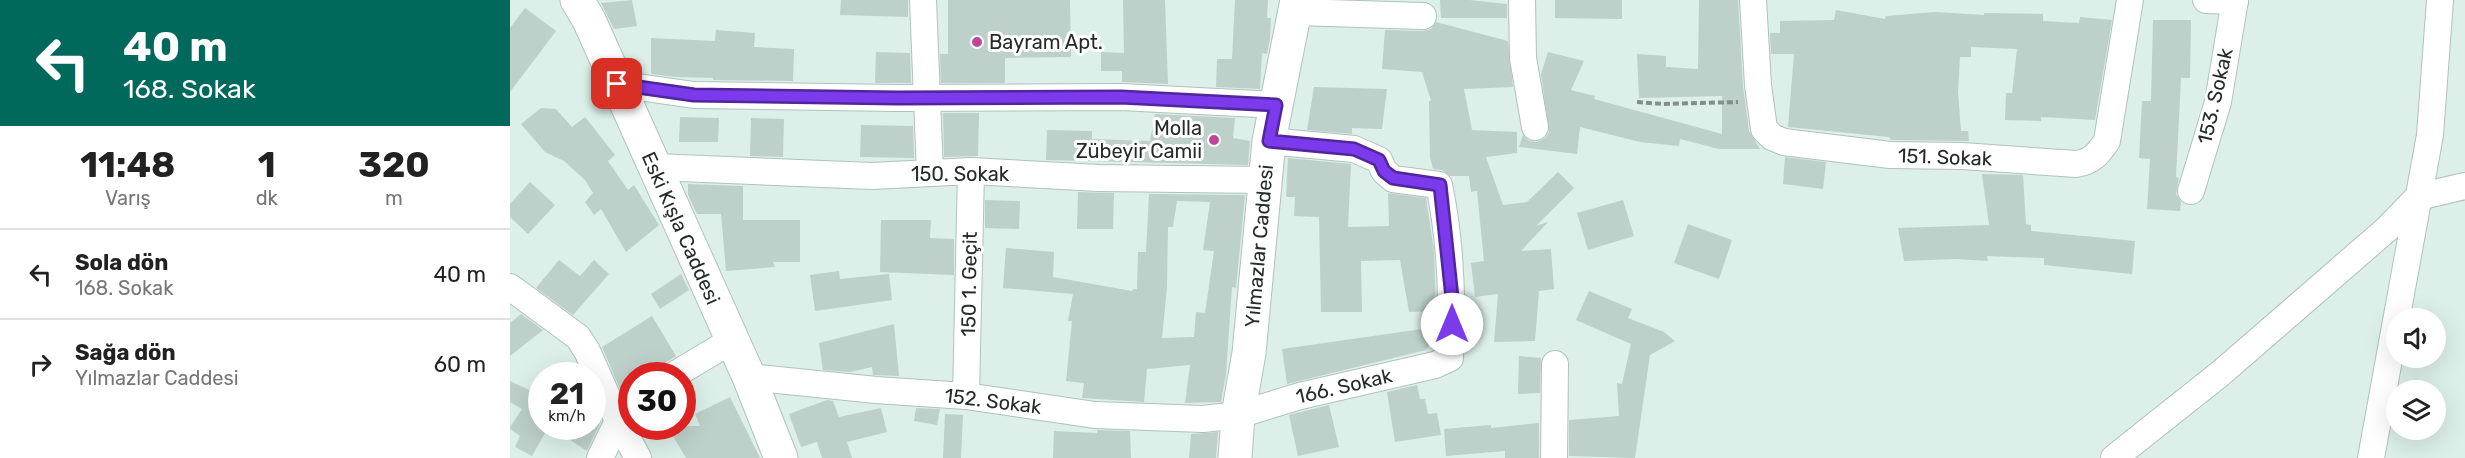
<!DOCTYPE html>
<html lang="tr">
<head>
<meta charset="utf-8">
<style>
  body { margin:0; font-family:Rubik,sans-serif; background:#f2f2f2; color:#222; height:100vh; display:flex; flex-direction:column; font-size:22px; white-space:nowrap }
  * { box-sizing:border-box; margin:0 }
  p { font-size:20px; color:#767676 }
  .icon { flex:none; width:33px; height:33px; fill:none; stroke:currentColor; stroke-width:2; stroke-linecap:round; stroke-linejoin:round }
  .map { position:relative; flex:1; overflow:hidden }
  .side { display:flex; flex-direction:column; background:#fff; width:510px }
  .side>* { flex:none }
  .hud { background:#00695c; color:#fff; overflow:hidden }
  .fabs { position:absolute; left:1876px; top:308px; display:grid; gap:12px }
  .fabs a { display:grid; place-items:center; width:60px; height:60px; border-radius:50%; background:#fff; box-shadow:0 6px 24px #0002; font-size:30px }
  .speed { position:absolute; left:18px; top:362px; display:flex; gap:12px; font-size:30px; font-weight:700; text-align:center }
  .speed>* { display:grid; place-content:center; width:78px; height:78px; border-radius:50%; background:#fff; box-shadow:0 6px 24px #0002; line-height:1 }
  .speed small { font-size:15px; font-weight:400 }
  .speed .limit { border:9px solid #d22; background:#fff; color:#111 }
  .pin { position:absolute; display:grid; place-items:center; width:51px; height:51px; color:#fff; margin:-26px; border-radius:12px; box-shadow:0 3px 9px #0006 }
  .me { position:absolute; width:66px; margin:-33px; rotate:0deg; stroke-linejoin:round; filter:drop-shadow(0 0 4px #0008) }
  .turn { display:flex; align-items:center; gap:21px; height:126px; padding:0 24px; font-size:27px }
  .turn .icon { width:78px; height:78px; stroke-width:2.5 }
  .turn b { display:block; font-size:42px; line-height:51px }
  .eta { display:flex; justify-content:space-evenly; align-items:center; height:102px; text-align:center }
  .eta b { font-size:36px; font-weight:700; line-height:42px }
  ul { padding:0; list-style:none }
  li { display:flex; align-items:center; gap:18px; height:90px; padding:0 24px; border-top:2px solid #e0e0e0 }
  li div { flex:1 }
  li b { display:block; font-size:22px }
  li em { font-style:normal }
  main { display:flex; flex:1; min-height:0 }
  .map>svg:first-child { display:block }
  .building { fill:#bdd0c9; fill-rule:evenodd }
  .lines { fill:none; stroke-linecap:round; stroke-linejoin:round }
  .street-casing { stroke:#afc2bc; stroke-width:28 }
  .secondary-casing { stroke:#afc2bc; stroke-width:35 }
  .path { stroke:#818e8a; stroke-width:4; stroke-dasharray:6 3; stroke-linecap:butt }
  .street { stroke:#fff; stroke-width:26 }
  .secondary { stroke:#fff; stroke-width:33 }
  .route-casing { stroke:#51269a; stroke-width:15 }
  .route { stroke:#7c3aed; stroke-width:10 }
  .poi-dot { fill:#bd469c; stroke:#fff; stroke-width:2 }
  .labels { text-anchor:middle; stroke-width:6; stroke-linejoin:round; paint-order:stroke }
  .poi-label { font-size:20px; fill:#242b29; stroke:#fff; text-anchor:start }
  .street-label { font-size:20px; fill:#242b29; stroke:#fff }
</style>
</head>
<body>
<main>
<section class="side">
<div class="hud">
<div class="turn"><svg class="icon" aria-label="left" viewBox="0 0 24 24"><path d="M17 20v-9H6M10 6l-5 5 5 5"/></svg><div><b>40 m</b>168. Sokak</div></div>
</div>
<div class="eta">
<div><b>11:48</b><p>Varış</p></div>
<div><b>1</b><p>dk</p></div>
<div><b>320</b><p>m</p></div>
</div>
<ul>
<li><svg class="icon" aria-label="left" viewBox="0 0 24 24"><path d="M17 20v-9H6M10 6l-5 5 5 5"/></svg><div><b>Sola dön</b><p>168. Sokak</p></div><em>40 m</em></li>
<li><svg class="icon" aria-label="right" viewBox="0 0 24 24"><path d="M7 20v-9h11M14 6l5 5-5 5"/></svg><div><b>Sağa dön</b><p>Yılmazlar Caddesi</p></div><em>60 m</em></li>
</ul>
</section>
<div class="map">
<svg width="1955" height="458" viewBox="0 0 1955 458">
  <rect width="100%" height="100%" fill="#dcefe9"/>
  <g class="building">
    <path d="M122 0 127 26 104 29 91 3Z"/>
    <path d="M331 0H398V17L330 15Z"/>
    <path d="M438 0H560L561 57 495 58V83H431L430 54H438Z"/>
    <path d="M613 0H655L658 84 612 82V71H591V52L614 53Z"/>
    <path d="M725 0H758L757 18H761L760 39 757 54 752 53 750 89 706 87 707 59H722Z"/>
    <path d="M930 0H959L997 4V18H931Z"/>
    <path d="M1045 0H1112V19L1045 18Z"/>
    <path d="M1189 0H1228L1233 86 1239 131 1250 149H1209L1170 139 1169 146 1130 142 1070 127 1067 154 1009 147 1013 135 1019 141 1027 142 1035 138 1039 132 1031 74 1038 52 1074 61 1061 90 1085 96 1084 99 1212 134V96L1129 98 1127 54 1156 56V67L1188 69Z"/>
    <path d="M15 8 46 31 0 92V28Z"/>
    <path d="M1326 10 1375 19 1376 16 1425 12 1474 15V13L1533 14V21L1569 23 1570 17 1602 20 1585 120 1531 117V121L1495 120 1496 93H1502L1507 49 1461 47V57H1450L1448 92 1451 131H1458L1459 141 1381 140 1379 137 1278 127 1284 54H1261L1260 33H1270V21L1324 20Z"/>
    <path d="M1643 20H1681L1680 78H1671L1666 177 1669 178 1666 194 1671 202 1670 211 1637 209 1640 159 1629 158 1632 101H1641Z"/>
    <path d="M926 22 998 41 1003 87 954 89 962 130 1007 132V153L976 157 993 205 1017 202 1048 172 1064 188 1026 226 1038 222 1011 251 1041 249 1044 289 1029 291 1025 341 984 342 988 294 965 297 961 263 974 261 967 191 961 192 959 176H940L932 170 923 169 920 157 919 101H921L912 72 872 69 875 30 913 31 921 29Z"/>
    <path d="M206 30 245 33 244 47 284 49 283 81 203 80V78L167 77 141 74V38L205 41Z"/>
    <path d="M366 52 400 53 401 83H365Z"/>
    <path d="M804 87 877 89 872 129 842 128V134L797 130Z"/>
    <path d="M31 108 46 109 62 127 75 117 105 155 98 161 118 190 124 185 149 225 116 252 91 209 84 215 75 202 83 193 75 180 54 161 35 152 11 124Z"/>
    <path d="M433 113H469L468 156 434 157Z"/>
    <path d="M645 114 725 118 723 138 740 141 738 165 536 160 537 130 582 131V139L640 141Z"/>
    <path d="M170 117 209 118 208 142H169Z"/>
    <path d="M241 118 274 119 273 157 240 156Z"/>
    <path d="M351 125 403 126 404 158 350 157Z"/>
    <path d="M1275 157 1316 162 1313 189 1273 184Z"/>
    <path d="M778 158 841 164 838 227 879 226 878 193 916 198 924 251 926 309 924 311 899 312 890 260 851 261 852 312H811L809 217 784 216 785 197H776Z"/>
    <path d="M1472 174 1513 175 1516 224 1521 225V231L1625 241 1622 274 1534 265V258L1477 256 1478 261 1446 259 1394 261 1388 228 1479 225Z"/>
    <path d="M20 182 45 205 18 234 0 217V204Z"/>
    <path d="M178 184 233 186V220H290V262H263L265 267 216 271 211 214H187L178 195Z"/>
    <path d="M568 192 604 193 603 229H567Z"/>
    <path d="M639 194 735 195 726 288 722 287 716 374 711 402 675 403 680 365 637 369 634 402 572 398 574 383 556 381 562 321H558L563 294 493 288 496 248 544 252 543 277 622 291 623 289H627L628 252H636ZM667 201 700 202 693 250 704 251 695 313 686 312 684 337 652 338 657 287 658 227H663Z"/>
    <path d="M475 200 510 201 509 229 475 228Z"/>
    <path d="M1113 200 1124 236 1078 250 1067 213Z"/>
    <path d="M371 220H421L420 238 444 239V275L370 272Z"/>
    <path d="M1178 224 1222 240 1209 279 1164 263Z"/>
    <path d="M49 260 70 276 84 260 99 274 63 315 26 288Z"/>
    <path d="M329 271 330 279 379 274 382 300 305 311 300 275Z"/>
    <path d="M171 274 179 290 150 309 141 294Z"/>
    <path d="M1079 291 1122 309 1118 318 1154 332 1165 341 1140 355 1125 458 1059 456V420L1109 416 1107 383 1112 384 1121 344 1066 320Z"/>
    <path d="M11 314 33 330 0 356V323Z"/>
    <path d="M142 316 166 356 156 362 150 372 145 375H122V390L112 394 92 347Z"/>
    <path d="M384 324 389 376 363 375 362 367 340 372 313 370 309 343Z"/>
    <path d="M926 327V336L916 350 777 384 772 349Z"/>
    <path d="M1009 356 1031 358 1030 393 1008 394Z"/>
    <path d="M0 381 32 396V426H82V400L91 421 77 451 39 426 22 456 5 447 10 436 0 429V427L12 409 0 402Z"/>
    <path d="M907 385 910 399H915L918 414 927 413 931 435 885 442 877 392Z"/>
    <path d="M220 397 250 458H176L157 426H190L185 414Z"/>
    <path d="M317 400 323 401 329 417 371 408 377 432 337 442 342 458H312L307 442 291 447 279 414Z"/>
    <path d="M819 405 829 447 788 456 779 415Z"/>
    <path d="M406 408 430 409 427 425 404 421Z"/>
    <path d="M435 414 453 415 451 458H433Z"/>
    <path d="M1029 423V458H995V451L936 456 934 429 981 425V428Z"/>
    <path d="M587 430 620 431 621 458H543L544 431 587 433Z"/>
    <path d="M708 432 706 458H679L681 434Z"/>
  </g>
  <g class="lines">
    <defs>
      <g id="street">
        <path d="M413 0 420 173"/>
        <path d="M1012 0 1013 58 1025 127"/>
        <path d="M1243 0 1248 85 1254 129 1262 137 1274 142 1380 155 1452 156 1566 164C1582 162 1588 154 1597 141L1620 0"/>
        <path d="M1696 0 1725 1"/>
        <path d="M785 12 913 16"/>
        <path d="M107 84 184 95 387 98 611 97 766 105"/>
        <path d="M145 167 362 176 461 171 589 178 756 180"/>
        <path d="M1681 191 1708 102 1725 0"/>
        <path d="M0 287 68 337 77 351 108 421 128 458"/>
        <path d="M164 375 221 341"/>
        <path d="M239 377 366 390 456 396 585 415 693 419 728 415 790 396 925 365 940 358C943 300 941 242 929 185L883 179 874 171 869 160 844 149 759 141"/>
        <path d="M456 396 461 171"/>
        <path d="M90 458 108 421 122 405"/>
        <path d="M1044 458 1045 364"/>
        <path d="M1604 458 1711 373 1877 229 1908 197 1955 186"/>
        <path d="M1861 458 1920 135 1930 0"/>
      </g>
      <g id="secondary">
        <path d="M67 0 79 20 239 377 271 458"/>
        <path d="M725 458 728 415 739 353 759 141 787 0"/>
      </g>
    </defs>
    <use href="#street" class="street-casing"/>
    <use href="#secondary" class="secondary-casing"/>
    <path class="path" d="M1127 102 1153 104 1228 102"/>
    <use href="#street" class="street"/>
    <use href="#secondary" class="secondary"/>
  </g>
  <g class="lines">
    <defs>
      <path id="route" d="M107 84 184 95 387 98 611 97 766 105 759 141 844 149 869 160 874 171 883 178 930 185 943 307 942 324"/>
    </defs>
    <use href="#route" class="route-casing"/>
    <use href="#route" class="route"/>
  </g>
  <g class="poi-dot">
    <circle cx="467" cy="42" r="6"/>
    <circle cx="704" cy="140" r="6"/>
  </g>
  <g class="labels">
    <g class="poi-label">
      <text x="479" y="49">Bayram Apt.</text>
      <text x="692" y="135" text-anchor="end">Molla<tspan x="692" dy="23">Zübeyir Camii</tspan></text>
    </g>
    <g class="street-label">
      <text transform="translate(1705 96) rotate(-77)" y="7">153. Sokak</text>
      <text transform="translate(1435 157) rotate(2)" y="7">151. Sokak</text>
      <text x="450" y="181">150. Sokak</text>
      <text transform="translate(171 228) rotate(66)" y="7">Eski Kışla Caddesi</text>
      <text transform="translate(749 246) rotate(-85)" y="7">Yılmazlar Caddesi</text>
      <text transform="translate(459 284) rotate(-89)" y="7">150 1. Geçit</text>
      <text transform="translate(834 386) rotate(-13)" y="7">166. Sokak</text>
      <text transform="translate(483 401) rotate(7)" y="7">152. Sokak</text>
    </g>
  </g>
</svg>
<div class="fabs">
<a><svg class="icon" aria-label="sound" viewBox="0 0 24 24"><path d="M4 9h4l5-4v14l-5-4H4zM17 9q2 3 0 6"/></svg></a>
<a><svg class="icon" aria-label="layers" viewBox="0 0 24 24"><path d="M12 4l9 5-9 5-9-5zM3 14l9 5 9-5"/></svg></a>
</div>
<div class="speed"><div>21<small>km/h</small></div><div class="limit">30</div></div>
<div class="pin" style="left:107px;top:84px;background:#d93025"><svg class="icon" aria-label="arrive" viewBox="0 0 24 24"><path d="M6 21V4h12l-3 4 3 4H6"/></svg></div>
<svg class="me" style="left:942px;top:324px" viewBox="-20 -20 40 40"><circle r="19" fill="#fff"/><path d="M0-13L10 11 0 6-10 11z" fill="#7c3aed"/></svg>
</div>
</main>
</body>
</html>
